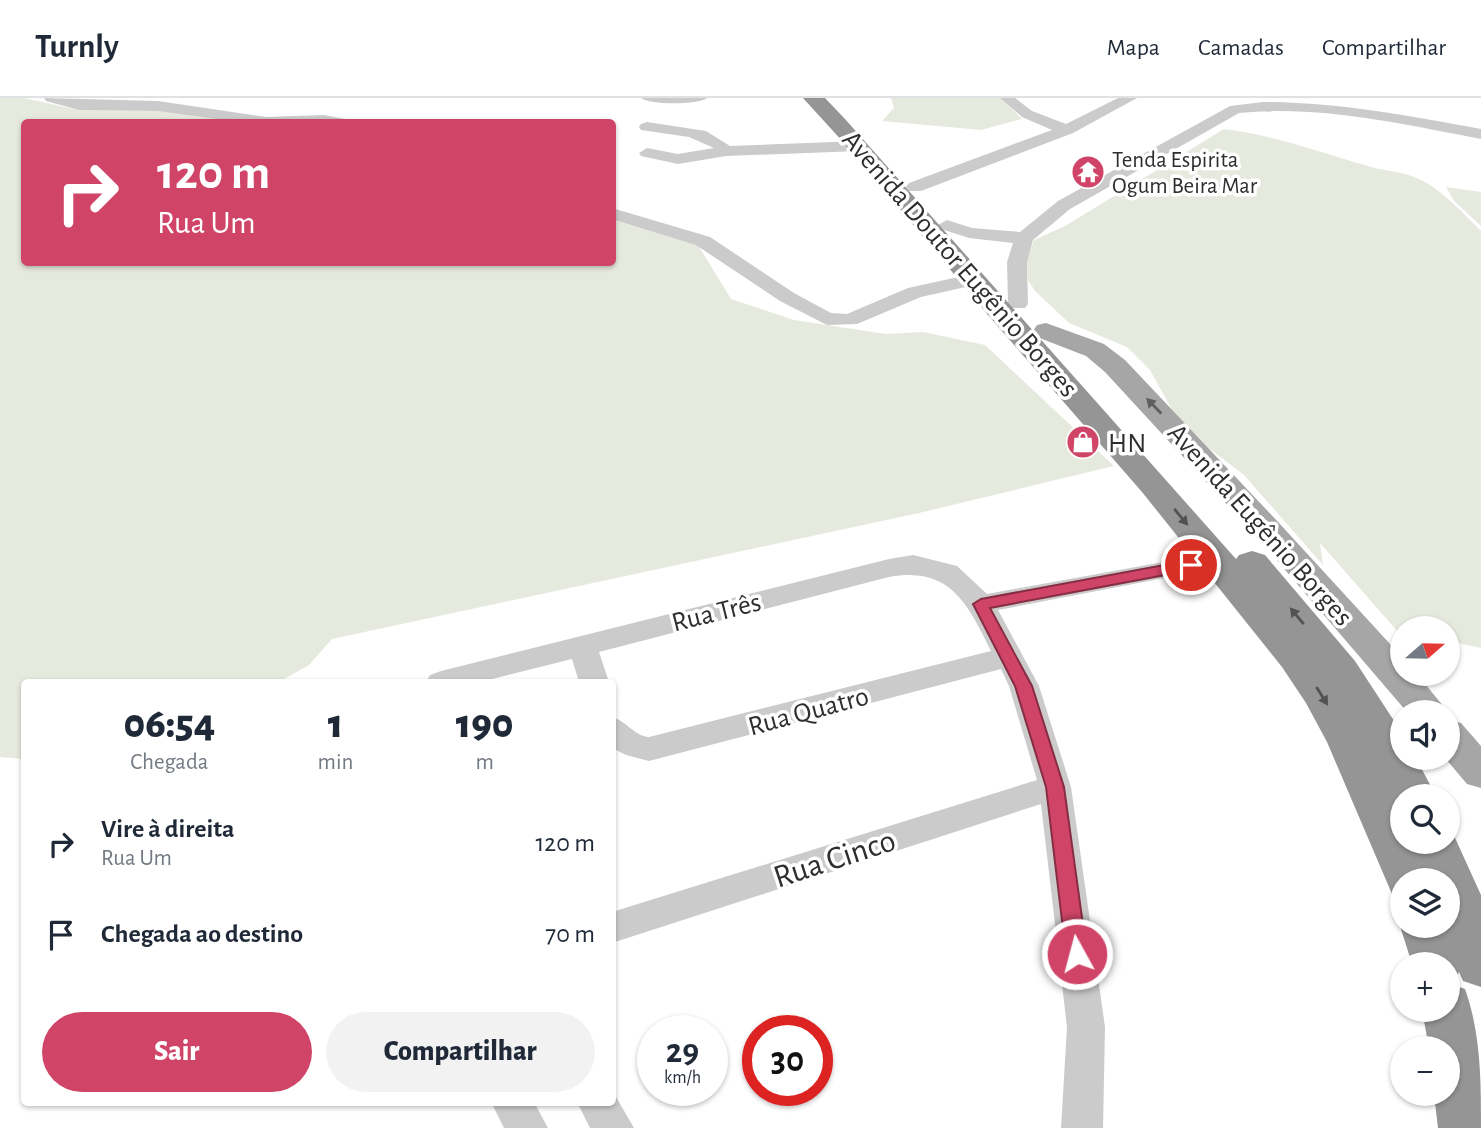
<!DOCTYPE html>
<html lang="pt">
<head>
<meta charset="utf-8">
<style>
  body { margin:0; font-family:"Alegreya Sans",sans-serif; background:#f2f2f3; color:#1f2937; height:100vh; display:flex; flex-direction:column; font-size:26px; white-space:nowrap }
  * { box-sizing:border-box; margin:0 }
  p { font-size:23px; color:#747a83 }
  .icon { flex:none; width:38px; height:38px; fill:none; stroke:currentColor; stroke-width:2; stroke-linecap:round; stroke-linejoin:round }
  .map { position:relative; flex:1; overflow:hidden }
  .sheet { position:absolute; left:21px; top:581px; width:595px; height:427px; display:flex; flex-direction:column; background:#fff; border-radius:7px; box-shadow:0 2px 5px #0004 }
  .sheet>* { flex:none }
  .guide { position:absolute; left:21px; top:21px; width:595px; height:147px; border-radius:7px; box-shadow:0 2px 5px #0004; background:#d04567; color:#fff; overflow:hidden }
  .needle { width:46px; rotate:70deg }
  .tools { position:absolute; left:1390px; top:518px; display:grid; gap:14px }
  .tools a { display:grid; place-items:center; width:70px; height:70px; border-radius:50%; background:#fff; box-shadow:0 2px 5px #0004; font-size:35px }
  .speed { position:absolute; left:637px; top:917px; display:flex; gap:14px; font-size:35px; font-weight:700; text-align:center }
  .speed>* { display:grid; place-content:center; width:91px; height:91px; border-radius:50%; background:#fff; box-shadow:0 2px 5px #0004; line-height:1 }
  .speed small { font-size:18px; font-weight:400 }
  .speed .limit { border:10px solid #d22; background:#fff; color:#111 }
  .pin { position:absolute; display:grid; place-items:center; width:60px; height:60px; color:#fff; margin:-30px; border:4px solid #fff; border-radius:50%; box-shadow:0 2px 7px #0007 }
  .me { position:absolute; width:77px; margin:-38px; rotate:353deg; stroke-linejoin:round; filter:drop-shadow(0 0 5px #0008) }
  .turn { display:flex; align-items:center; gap:24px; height:147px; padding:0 21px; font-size:32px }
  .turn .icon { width:91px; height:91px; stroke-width:2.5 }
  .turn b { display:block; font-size:49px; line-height:60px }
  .eta { display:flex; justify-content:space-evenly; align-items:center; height:119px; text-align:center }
  .eta b { font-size:42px; font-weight:800; line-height:49px }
  .button { display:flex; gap:14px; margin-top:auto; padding:14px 21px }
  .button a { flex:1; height:80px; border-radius:42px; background:#d04567; color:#fff; font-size:28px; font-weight:800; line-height:80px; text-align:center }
  .button a+a { background:#f2f2f3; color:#1f2937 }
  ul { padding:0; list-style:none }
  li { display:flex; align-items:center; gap:21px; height:91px; padding:0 21px }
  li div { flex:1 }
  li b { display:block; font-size:26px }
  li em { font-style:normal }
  header { display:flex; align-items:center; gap:42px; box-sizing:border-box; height:98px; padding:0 35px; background:#fff; border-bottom:2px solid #e0e1e3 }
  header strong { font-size:33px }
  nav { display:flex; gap:38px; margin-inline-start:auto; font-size:24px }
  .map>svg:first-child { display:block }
  .green { fill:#e6eade }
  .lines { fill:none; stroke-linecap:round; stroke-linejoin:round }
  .minor { fill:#cbcbcb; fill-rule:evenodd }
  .major { fill:#a6a6a6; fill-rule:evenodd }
  .highway { fill:#959595; fill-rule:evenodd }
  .oneway { fill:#5e5e5e }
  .oneway2 { fill:#525252 }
  .route { fill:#d04567; stroke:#872d43; stroke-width:2 }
  .labels { text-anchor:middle; stroke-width:7; stroke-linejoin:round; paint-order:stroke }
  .far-poi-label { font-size:23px; fill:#2e2e2e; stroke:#fff; text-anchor:start }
  .street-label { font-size:28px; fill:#2e2e2e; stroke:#fff }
  .poi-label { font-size:28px; fill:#2e2e2e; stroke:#fff; text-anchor:start }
  .near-street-label { font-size:33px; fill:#2e2e2e; stroke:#fff }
</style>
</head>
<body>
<header>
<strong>Turnly</strong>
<nav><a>Mapa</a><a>Camadas</a><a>Compartilhar</a></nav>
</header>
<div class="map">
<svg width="1481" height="1030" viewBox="0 0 1481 1030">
  <rect width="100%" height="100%" fill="#fff"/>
  <g class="green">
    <path d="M0 0H24L79 12 185 13 236 22 271 24H24V164H612L613 119 698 147 731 201 794 222 886 236 923 234 985 247 1114 368 919 415 332 541 309 567 279 584H24V661L0 659Z"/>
    <path d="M891 0H1001L1022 21 981 32 882 23 894 10Z"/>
    <path d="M1224 31C1275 37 1322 55 1371 69 1386 73 1405 74 1419 81 1442 92 1462 114 1481 133V550L1447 543V530H1402V535L1398 534 1320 445 1323 467 1244 377 1182 330 1150 272 1127 249 1069 225 1035 193 1028 182 1027 161 1034 142 1065 128Z"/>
    <path d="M1446 89 1481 94V128L1454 103Z"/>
  </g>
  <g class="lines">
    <g class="minor">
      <path d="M44 0 158 3 266 19 324 17 345 21 348 24H238L158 13 79 12 46 3Z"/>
      <path d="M641 0H707C699 7 649 7 641 0Z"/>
      <path d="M1000 0H1015L1032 13 1066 26 1118 0H1137L1073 35 921 93H909L906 89 909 85 1052 32 1022 19Z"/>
      <path d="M1263 4C1337 4 1409 18 1481 31V41C1401 26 1320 7 1239 15L1070 111 1033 142 1027 164 1028 206 1025 210H1011L1008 206 1007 164 1013 145 969 140 941 131 938 127 947 122 972 130 1020 134 1058 103 1230 8Z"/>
      <path d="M647 24 706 33 730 48 859 43 867 48 859 53 726 58 678 66 641 58 639 55 647 50 678 56 714 50 689 39 641 32 639 29 641 26Z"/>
      <path d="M612 110 710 139 794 195 831 215 847 216 908 190 972 176 982 182 979 186 921 199 857 226 827 227 780 203 696 147 612 121Z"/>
      <path d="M1218 454 1227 456 1231 462 1227 468 998 512 1039 588 1071 689 1105 929 1103 1030H1061L1067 929 1041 706 612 845V814L1037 682 1009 588 1001 571 649 663 626 657 612 650V619C627 623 634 638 649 639L991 553C967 505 950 468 889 479L599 554 609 584H579L572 561 480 584H426L430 577 441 573 889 461 913 457 957 468 987 496Z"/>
      <path d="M612 992 634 1030H590L577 1004H612Z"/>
      <path d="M491 1004H534L548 1030H504Z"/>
    </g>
    <g class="major">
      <path d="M1046 225 1104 246 1125 262 1279 425 1402 559V576H1417L1448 614 1447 615 1407 614 1257 439 1105 274 1086 258 1037 239 1033 233 1037 227Z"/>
      <path d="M1447 621 1461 625 1481 648V690L1467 686 1445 660Z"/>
    </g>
    <path class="highway" d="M803 0H825L845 21 1236 461 1239 457 1252 453 1265 457 1355 563 1402 635V660H1416L1436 698H1402V744H1447V729L1451 731 1481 797V889L1463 883 1459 874 1455 882 1448 885 1465 891C1481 936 1481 982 1481 1030H1438L1434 996H1447V950H1429L1422 912H1447V866H1412L1400 828 1402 825V828H1447V782H1402V799L1392 796 1327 644 1306 605 1282 569 1142 394 988 217 854 56Z"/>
  </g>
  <defs><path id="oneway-solid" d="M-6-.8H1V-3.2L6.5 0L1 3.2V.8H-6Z" transform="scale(1.75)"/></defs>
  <use class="oneway" href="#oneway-solid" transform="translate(1154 308) rotate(-134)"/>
  <g class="oneway2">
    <use href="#oneway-solid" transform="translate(1181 419) rotate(50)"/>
    <use href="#oneway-solid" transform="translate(1297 518) rotate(-130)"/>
    <use href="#oneway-solid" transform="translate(1322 598) rotate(58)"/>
  </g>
  <path class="route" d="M1191 462 1197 464 1199 467 1197 471 990 510 1032 588 1064 689 1087 856 1084 862 1077 865 1069 862 1066 856 1046 689 1015 588 973 506 981 501Z"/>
  <defs>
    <symbol id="temple-disc" viewBox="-11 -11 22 22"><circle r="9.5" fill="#d04567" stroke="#fff"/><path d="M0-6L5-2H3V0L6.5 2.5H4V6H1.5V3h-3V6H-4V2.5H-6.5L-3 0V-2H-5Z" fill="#fff"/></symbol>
    <symbol id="shop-disc" viewBox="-11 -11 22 22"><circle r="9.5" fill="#d04567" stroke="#fff"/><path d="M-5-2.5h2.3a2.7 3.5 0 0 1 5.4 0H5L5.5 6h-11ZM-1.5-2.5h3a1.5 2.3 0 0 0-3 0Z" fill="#fff"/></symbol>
  </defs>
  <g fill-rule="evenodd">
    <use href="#temple-disc" x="1069" y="55" width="38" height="38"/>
    <use href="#shop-disc" x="1064" y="325" width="38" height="38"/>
  </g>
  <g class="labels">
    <g class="far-poi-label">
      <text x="1112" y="69">Tenda Espirita<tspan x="1112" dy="26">Ogum Beira Mar</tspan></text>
    </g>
    <g class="street-label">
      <text transform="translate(961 165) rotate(49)" y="10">Avenida Doutor Eugênio Borges</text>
      <text transform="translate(1261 426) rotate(48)" y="10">Avenida Eugênio Borges</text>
      <text transform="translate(716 513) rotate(-14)" y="10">Rua Três</text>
      <text transform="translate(808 612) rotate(-15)" y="10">Rua Quatro</text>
    </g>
    <g class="poi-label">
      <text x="1108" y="354">HN</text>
    </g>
    <g class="near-street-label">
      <text transform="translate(834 759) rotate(-18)" y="12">Rua Cinco</text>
    </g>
  </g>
</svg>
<div class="tools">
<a><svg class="needle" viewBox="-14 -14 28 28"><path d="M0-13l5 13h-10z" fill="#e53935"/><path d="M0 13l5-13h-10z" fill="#747a83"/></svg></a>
<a><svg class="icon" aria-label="sound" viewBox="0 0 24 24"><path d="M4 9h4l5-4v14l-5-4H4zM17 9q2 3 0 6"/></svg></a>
<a><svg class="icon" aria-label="search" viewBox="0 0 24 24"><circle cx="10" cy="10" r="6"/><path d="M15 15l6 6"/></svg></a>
<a><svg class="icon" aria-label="layers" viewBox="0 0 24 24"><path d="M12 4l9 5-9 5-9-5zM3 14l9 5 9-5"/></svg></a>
<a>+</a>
<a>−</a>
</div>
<div class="speed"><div>29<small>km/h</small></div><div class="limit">30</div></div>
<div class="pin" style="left:1191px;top:467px;background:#d93025"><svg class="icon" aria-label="arrive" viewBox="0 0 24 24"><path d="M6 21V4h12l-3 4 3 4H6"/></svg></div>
<svg class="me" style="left:1077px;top:856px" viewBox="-20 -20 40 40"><circle r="17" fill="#d04567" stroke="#fff" stroke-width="3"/><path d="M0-11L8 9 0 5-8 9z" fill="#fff"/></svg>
<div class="guide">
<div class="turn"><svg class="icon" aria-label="right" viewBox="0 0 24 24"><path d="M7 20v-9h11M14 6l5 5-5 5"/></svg><div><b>120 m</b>Rua Um</div></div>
</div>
<section class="sheet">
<div class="eta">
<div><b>06:54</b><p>Chegada</p></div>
<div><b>1</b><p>min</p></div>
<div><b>190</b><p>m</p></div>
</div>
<ul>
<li><svg class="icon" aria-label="right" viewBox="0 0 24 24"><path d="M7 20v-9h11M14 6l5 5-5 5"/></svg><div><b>Vire à direita</b><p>Rua Um</p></div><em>120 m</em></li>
<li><svg class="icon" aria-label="arrive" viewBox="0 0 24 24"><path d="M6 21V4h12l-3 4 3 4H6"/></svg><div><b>Chegada ao destino</b></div><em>70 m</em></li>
</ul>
<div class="button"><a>Sair</a><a>Compartilhar</a></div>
</section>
</div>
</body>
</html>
